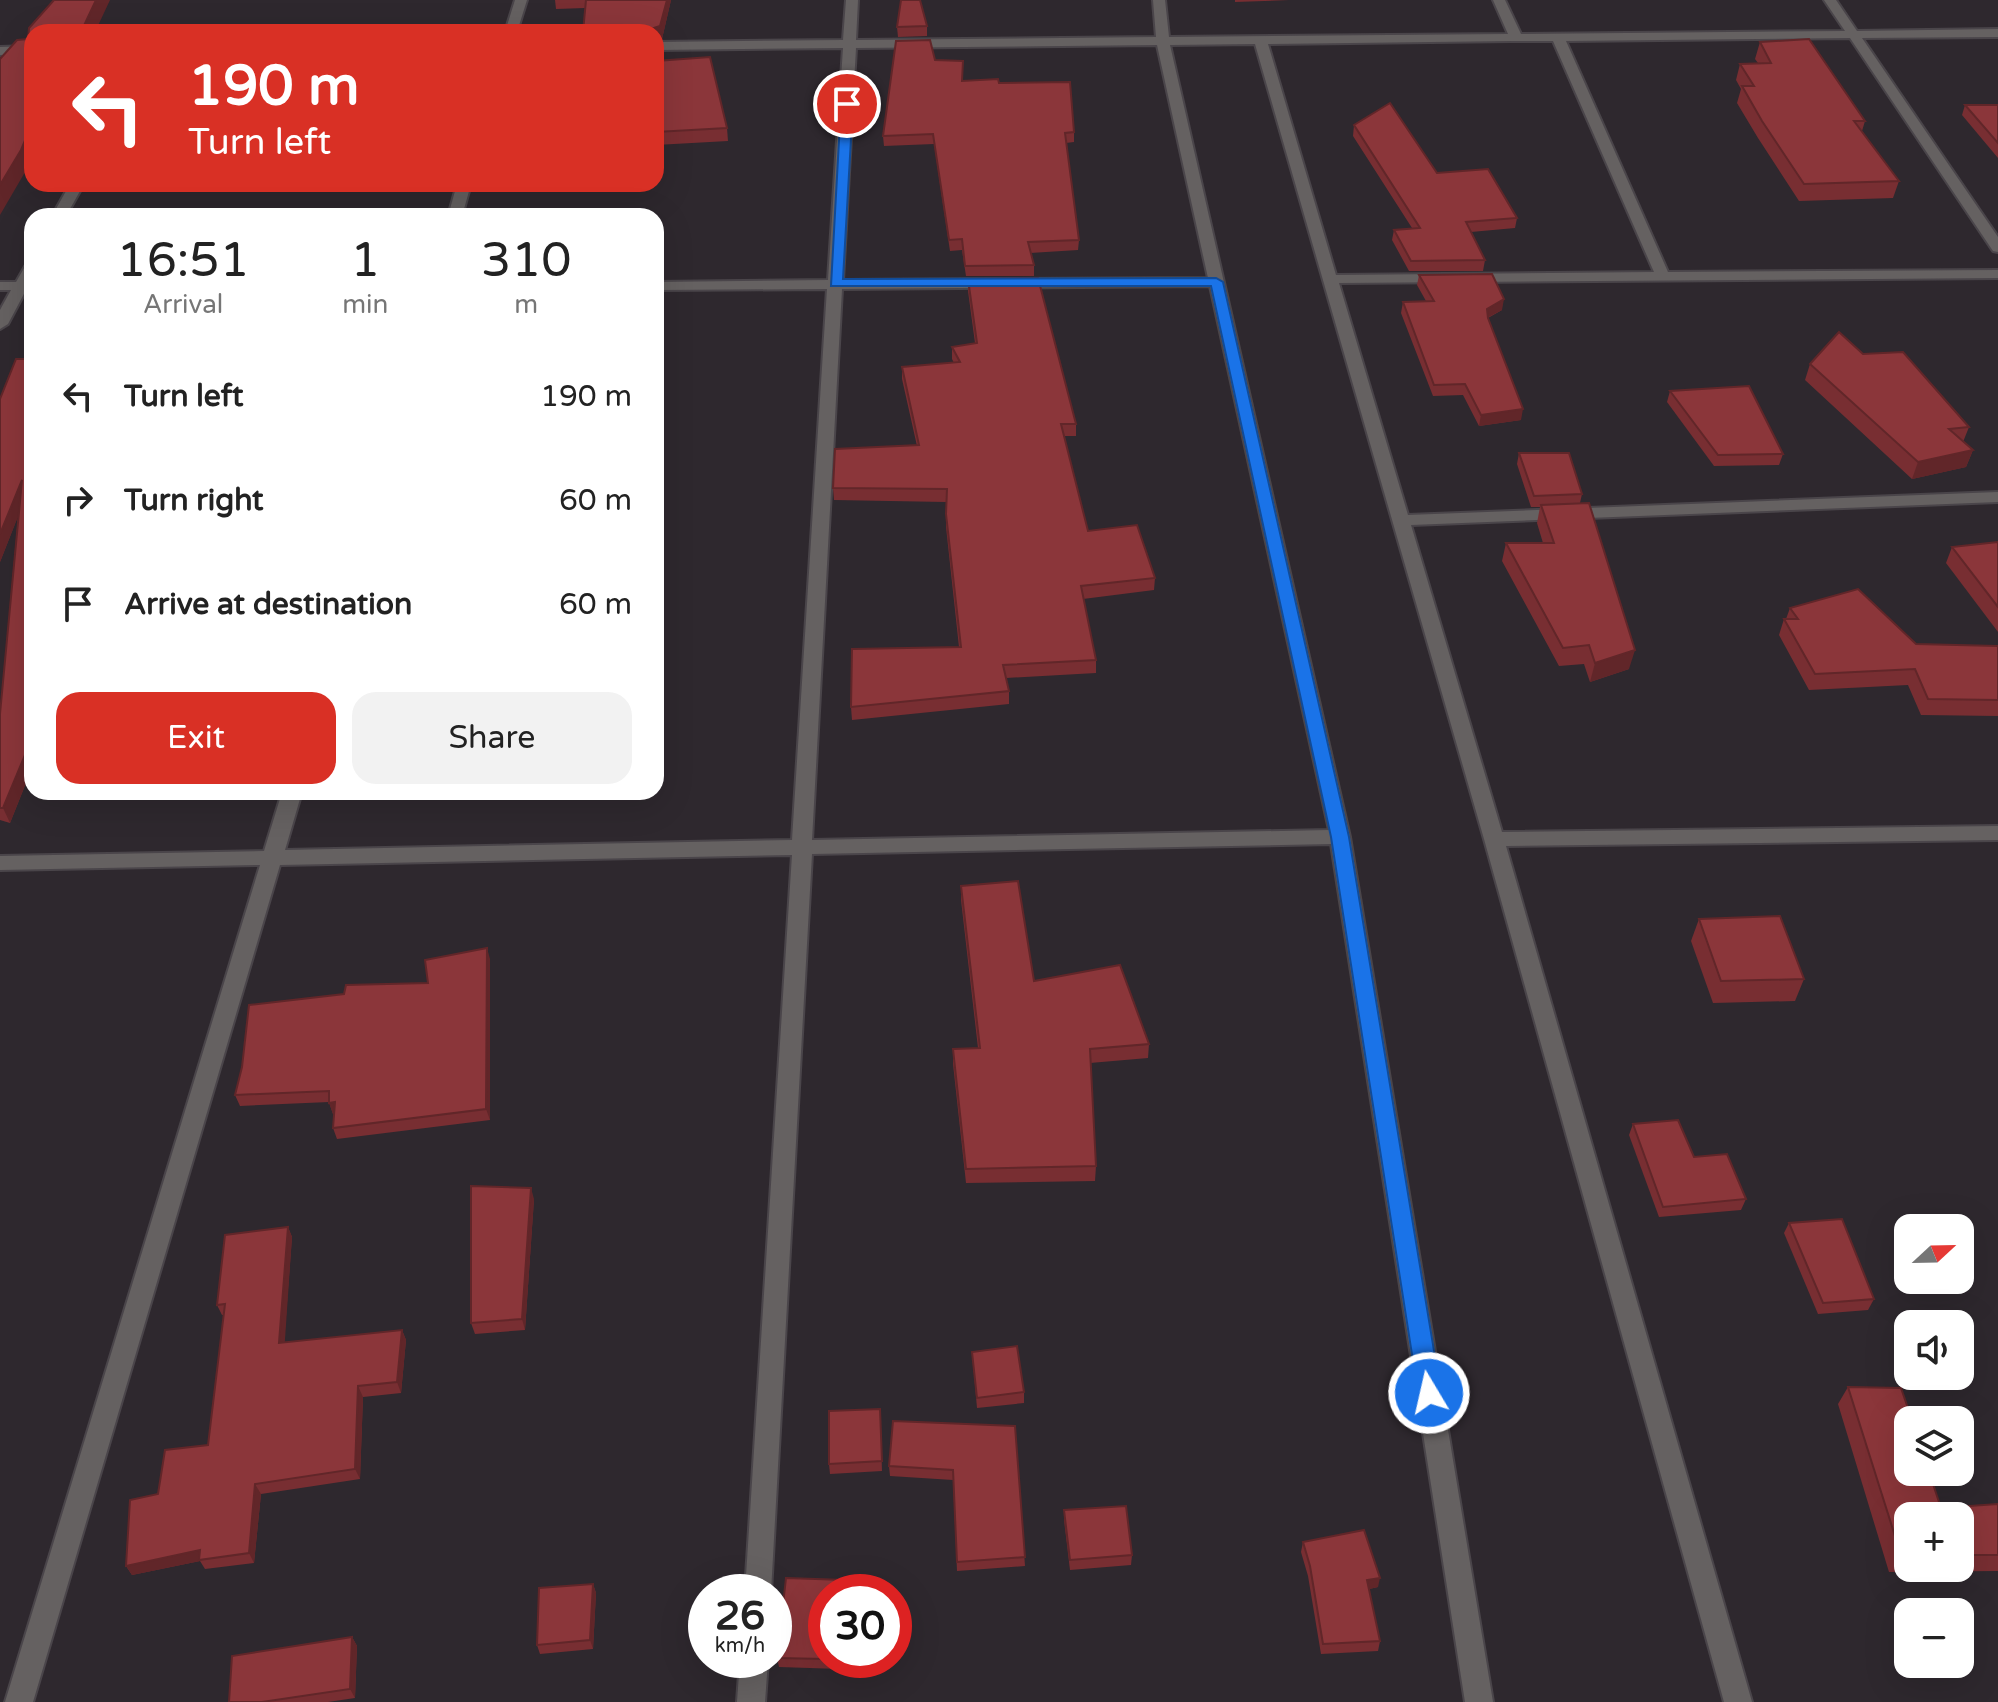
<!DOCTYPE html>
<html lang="en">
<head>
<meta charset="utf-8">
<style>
  body { margin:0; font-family:"Varela Round",sans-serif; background:#f2f2f2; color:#222; height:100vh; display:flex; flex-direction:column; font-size:30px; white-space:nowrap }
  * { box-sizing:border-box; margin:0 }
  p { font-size:26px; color:#767676 }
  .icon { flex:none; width:44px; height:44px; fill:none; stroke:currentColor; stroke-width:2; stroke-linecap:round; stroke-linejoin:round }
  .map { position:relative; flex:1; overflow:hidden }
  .drawer { position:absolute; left:24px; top:208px; width:640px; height:592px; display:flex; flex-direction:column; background:#fff; border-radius:24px; box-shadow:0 8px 32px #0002 }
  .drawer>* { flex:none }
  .top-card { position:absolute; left:24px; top:24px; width:640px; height:168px; border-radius:24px; box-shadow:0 8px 32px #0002; background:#d93025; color:#fff; overflow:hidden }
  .needle { width:52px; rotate:68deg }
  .tools { position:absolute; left:1894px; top:1214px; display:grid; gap:16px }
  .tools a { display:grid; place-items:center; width:80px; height:80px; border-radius:16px; background:#fff; box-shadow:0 8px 32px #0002; font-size:40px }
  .speed { position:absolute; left:688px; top:1574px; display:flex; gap:16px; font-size:40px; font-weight:700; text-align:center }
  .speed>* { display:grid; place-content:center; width:104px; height:104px; border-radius:50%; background:#fff; box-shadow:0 8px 32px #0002; line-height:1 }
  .speed small { font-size:20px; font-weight:400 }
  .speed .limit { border:12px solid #d22; background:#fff; color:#111 }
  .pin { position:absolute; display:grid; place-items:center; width:68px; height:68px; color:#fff; margin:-34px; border:4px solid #fff; border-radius:50%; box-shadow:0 2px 8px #0007 }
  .me { position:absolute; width:88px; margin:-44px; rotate:351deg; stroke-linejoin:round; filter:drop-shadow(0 0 6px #0008) }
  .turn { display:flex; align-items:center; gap:28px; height:168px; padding:0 32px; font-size:36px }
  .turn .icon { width:104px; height:104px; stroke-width:2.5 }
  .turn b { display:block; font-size:56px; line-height:68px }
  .eta { display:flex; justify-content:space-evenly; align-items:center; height:136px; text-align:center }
  .eta b { font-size:48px; font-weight:600; line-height:56px }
  .button { display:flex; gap:16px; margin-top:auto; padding:16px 32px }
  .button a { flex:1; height:92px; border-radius:24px; background:#d93025; color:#fff; font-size:32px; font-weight:600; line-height:92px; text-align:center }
  .button a+a { background:#f2f2f2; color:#222 }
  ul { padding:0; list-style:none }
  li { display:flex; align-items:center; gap:24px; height:104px; padding:0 32px }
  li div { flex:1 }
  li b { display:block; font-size:30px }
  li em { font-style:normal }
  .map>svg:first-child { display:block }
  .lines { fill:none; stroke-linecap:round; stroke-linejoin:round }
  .street-casing { stroke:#4a454a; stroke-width:4 }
  .street { fill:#656161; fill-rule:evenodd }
  .wall { fill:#782e32; fill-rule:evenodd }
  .shaded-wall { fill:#612629 }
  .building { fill:#8b363a; stroke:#612629; stroke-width:2 }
  .route { fill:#1a73e8; stroke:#114b97; stroke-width:2 }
</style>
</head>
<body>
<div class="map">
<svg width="1998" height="1702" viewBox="0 0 1998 1702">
  <rect width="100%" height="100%" fill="#2e282e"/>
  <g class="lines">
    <defs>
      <g id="street">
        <path d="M515 0H527L517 32H505Z"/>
        <path d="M846 0H858L856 40 1156 37 1153 0H1165L1169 37 1508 34 1493 0H1505L1521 34 1845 31 1824 0H1836L1857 31 1998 29V37L1862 38 1998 237V252L1993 251 1850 38 1566 41 1668 272 1998 270V278L1339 283 1408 515 1998 492V502L1411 525 1502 832 1998 826V840L1506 846 1752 1702H1724L1484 839 1255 44 1170 45 1350 837 1493 1702H1465L1331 844 812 854 771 1592H745L792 855 280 865 33 1702H5L260 865 0 870V856L264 851 282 792H302L285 850 792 840 827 289 656 290V282L828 280 843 48 656 50V42L843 40ZM1512 41H1553L1654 272 1336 275 1268 44ZM1157 45 1208 278 843 280 856 48ZM1210 286 1329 830 812 840 842 289Z"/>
        <path d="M32 46V54L0 55V47Z"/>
        <path d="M70 184H84L66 216H52Z"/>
        <path d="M457 184H471L462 216H448Z"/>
        <path d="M32 262V290H26L8 324 0 329V310L11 290H0V282H16L27 263Z"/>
        <path d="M740 1660H768L765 1702H737Z"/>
      </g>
    </defs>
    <use href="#street" class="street-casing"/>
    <use href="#street" class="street"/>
  </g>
  <g class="wall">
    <path d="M555 0H671L662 39 657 41 658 53 656 61 727 128 728 141 656 145V32L585 8 556 9Z"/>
    <path d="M1235 0H1289L1235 2Z"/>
    <path d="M927 26V36L898 37 897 27Z"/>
    <path d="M1760 42 1865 121 1862 131 1899 181 1893 198 1799 201 1758 138 1737 103 1741 89 1736 80 1740 64 1758 63 1755 59Z"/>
    <path d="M935 60 963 71V81L999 83 1074 132V142L1066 143 1079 240 1078 250 1030 253 1034 265V276H966L962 250 950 251 934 144 884 146 883 136Z"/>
    <path d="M1965 105H1998V158L1962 115Z"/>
    <path d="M1354 125 1517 218 1515 228 1471 232 1485 260 1483 271H1409L1392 240 1394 230 1412 228 1353 136Z"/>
    <path d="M144 184H279L147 192Z"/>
    <path d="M285 184H406L405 189 287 190Z"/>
    <path d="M517 184H643V188L518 189Z"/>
    <path d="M1419 275 1502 310 1488 318 1521 420 1479 426 1463 395 1433 396 1401 313 1403 302 1426 301 1417 285Z"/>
    <path d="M968 279 1076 424V436H1064L1088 531 1155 578 1154 590 1083 599 1096 660V673L1006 678 1009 691V704L852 720 851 707 959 647 946 527V502L834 500 833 488 917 446 902 379V367L954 363 952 359V347L975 343 968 291Z"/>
    <path d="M32 346V768L10 823 0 820V714L18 516 0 562V399Z"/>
    <path d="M1863 354 1969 427 1963 442 1973 450 1966 467 1912 479 1805 380 1810 364Z"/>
    <path d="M1670 391 1783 454 1779 465 1714 466 1667 402Z"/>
    <path d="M1519 453 1582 494 1580 503 1629 669 1590 682 1584 664 1559 666 1502 561 1506 543H1543L1537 523 1540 507H1531L1517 464Z"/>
    <path d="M1998 542V632L1946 563 1952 547Z"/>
    <path d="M1790 608 1916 644 1998 646V716L1921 715 1908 685 1809 690 1779 635 1784 619H1786Z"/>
    <path d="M961 886 1034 981 1149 1044 1148 1058 1090 1063 1096 1166 1095 1181 966 1183 953 1064V1049L978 1048 961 900Z"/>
    <path d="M1699 919 1804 979 1795 1001 1713 1003 1691 941Z"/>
    <path d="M490 959V1120L337 1139 333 1128 334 1113 333 1114 329 1102 240 1106 235 1095 428 983Z"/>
    <path d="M1633 1124 1694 1157 1746 1199 1741 1210 1659 1217 1629 1135Z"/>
    <path d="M534 1199 525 1330 475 1334 471 1323Z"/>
    <path d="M1789 1223 1874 1299 1868 1310 1818 1314 1784 1233Z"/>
    <path d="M288 1227 292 1237 284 1343 402 1330 406 1340 401 1393 363 1397 360 1479 261 1494 254 1563 205 1569 200 1561 132 1575 126 1566 158 1494 208 1445 224 1315H222L217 1305Z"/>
    <path d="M972 1352 1024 1392V1403L977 1408Z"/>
    <path d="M1848 1387 1941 1508 1998 1504V1571L1889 1572 1838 1404ZM1908 1516H1960V1568H1908Z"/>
    <path d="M880 1409 882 1471 830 1474 829 1464Z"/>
    <path d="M1015 1426 1025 1566 957 1571 953 1480 890 1476 889 1466Z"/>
    <path d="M1064 1510 1132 1555 1131 1565 1070 1570 1064 1520Z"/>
    <path d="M1303 1542 1378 1587 1369 1589 1380 1641 1378 1651 1321 1654 1308 1576 1301 1552Z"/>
    <path d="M786 1578 875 1581V1592H826V1660H871L870 1670 779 1667 777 1658Z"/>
    <path d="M593 1584 596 1593 593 1649 540 1654 537 1645Z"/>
    <path d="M352 1637 357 1646 355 1698 328 1702H229Z"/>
  </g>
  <g class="shaded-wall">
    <path d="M96 0H110L95 32H81Z"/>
    <path d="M667 0H671L662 39 657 41 658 53 656 63V32H652L651 29Z"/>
    <path d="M32 124V157L28 167 0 215V185Z"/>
    <path d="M1504 299 1502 310 1485 319 1487 309Z"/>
    <path d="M1523 409 1521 420 1479 426 1481 415Z"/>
    <path d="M1973 450 1966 467 1912 479 1918 462Z"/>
    <path d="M22 480 27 494 0 562V534Z"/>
    <path d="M1635 650 1629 669 1590 682 1595 663Z"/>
    <path d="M32 738V768L10 823 3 808Z"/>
    <path d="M487 948 490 959V1120L486 1109Z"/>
    <path d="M335 1102 339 1113 333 1114 329 1103Z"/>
    <path d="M531 1188 534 1199 525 1330 522 1319Z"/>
    <path d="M288 1227 292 1237 284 1354 279 1343Z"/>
    <path d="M402 1330 406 1340 401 1393 397 1382Z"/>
    <path d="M358 1386 363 1397 360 1479 355 1469Z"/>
    <path d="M255 1484 261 1494 254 1563 249 1553Z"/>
    <path d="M200 1550V1561L132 1575 126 1566Z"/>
    <path d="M1380 1578 1378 1587 1365 1590 1367 1580Z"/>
    <path d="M593 1584 596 1593 593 1649 590 1640Z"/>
    <path d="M352 1637 357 1646 355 1698 350 1689Z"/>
  </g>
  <g class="building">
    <path d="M54 0H96L81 32H32V124L21 150 0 185V59L17 40 28 39 29 28Z"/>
    <path d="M586 0H667L660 26 651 29 652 32H583Z"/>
    <path d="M901 0H920L927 26 897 27Z"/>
    <path d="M1809 39 1865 121H1854L1899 181 1804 184 1762 121 1742 86H1754L1740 64 1771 63 1760 42Z"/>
    <path d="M930 40 935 60 963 61 962 81 998 79 999 83 1070 82 1074 132 1065 133 1079 240 1028 242 1034 265 965 266 962 239 949 240 933 134 883 136 896 41Z"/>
    <path d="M710 57 727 128 656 132V61Z"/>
    <path d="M1390 103 1437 173 1488 169 1517 218 1466 222 1485 260 1411 261 1394 230 1420 228 1354 125Z"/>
    <path d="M1965 105H1998V143Z"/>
    <path d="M1492 274 1504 299 1487 309 1488 318 1523 409 1481 415 1465 384 1434 385 1403 302 1434 301 1419 275Z"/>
    <path d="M1038 278 1076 424H1061L1088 531 1137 525 1155 578 1081 586 1096 660 1003 665 1009 691 851 707 852 649 961 647 946 514 947 489 833 488 835 449 919 445 902 367 960 362 952 347 977 343 968 279Z"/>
    <path d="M1839 332 1863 354 1903 352 1969 427 1949 429 1973 450 1918 462 1810 364Z"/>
    <path d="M32 346V738L3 808H0V714L22 480 0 534V399L16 359H25Z"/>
    <path d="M1749 386 1783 454 1718 455 1670 391Z"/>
    <path d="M1519 453H1569L1582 494 1534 496Z"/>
    <path d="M1589 503 1635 650 1595 663 1589 645 1563 648 1506 543H1554L1541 505Z"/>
    <path d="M1998 542V607L1952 547Z"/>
    <path d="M1858 589 1916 644 1998 646V700L1928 699 1915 669 1815 674 1784 619H1798L1790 608Z"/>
    <path d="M1018 881 1034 981 1120 965 1149 1044 1090 1049 1096 1166 966 1169 953 1049 980 1048 961 886Z"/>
    <path d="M1780 916 1804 979 1721 981 1699 919Z"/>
    <path d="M487 948 486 1109 333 1128 335 1102 329 1103V1091L235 1095 242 1067 249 1005 344 994 346 985 428 983 425 960Z"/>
    <path d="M1678 1120 1694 1157 1727 1154 1746 1199 1663 1207 1633 1124Z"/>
    <path d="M471 1186 531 1188 522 1319 471 1323Z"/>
    <path d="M1842 1219 1874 1299 1823 1303 1789 1223Z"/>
    <path d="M288 1227 279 1343 402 1330 397 1382 358 1386 355 1469 255 1484 249 1553 199 1560 200 1550 126 1566 130 1500 158 1494 165 1450 208 1445 225 1304 217 1305 225 1235Z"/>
    <path d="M1017 1346 1024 1392 977 1398 972 1352Z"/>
    <path d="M1848 1387 1901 1388 1912 1420H1908V1472H1929L1941 1508 1998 1504V1555H1960V1516H1908V1555H1901Z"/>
    <path d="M880 1409 882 1461 829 1464V1411Z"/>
    <path d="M893 1421 1015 1426 1025 1557 957 1562 953 1470 889 1466Z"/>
    <path d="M1126 1506 1132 1555 1070 1560 1064 1510Z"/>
    <path d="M1364 1530 1380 1578 1367 1580 1380 1641 1323 1644 1310 1566 1303 1542Z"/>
    <path d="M786 1578 875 1581 874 1592H826V1659L777 1658Z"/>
    <path d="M593 1584 590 1640 537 1645 539 1588Z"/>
    <path d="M352 1637 350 1689 262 1702H229L232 1656Z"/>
  </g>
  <path class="route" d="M847 101 853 104 843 279 1216 278 1223 282 1349 837 1441 1393 1437 1400 1429 1403 1421 1400 1418 1393 1331 837 1211 286H831L841 104Z"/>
</svg>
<div class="tools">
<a><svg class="needle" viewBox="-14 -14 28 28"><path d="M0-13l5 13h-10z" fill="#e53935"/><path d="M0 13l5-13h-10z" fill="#767676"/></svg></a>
<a><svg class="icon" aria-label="sound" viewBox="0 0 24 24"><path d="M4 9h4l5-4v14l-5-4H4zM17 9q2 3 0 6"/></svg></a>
<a><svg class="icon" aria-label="layers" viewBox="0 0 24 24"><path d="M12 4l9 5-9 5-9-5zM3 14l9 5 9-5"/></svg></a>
<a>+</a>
<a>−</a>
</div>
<div class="speed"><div>26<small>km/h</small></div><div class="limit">30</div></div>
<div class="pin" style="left:847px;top:104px;background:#d93025"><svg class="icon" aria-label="arrive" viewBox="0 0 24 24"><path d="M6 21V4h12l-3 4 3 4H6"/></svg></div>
<svg class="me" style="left:1429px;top:1393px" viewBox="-20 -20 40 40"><circle r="17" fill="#1a73e8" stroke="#fff" stroke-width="3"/><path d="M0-11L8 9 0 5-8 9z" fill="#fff"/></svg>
<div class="top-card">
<div class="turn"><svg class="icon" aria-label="left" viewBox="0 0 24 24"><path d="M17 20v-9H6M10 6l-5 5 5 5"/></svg><div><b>190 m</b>Turn left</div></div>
</div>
<section class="drawer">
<div class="eta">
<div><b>16:51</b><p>Arrival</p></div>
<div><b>1</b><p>min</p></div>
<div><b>310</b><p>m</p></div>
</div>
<ul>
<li><svg class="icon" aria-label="left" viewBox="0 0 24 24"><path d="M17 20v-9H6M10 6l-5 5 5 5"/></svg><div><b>Turn left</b></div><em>190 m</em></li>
<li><svg class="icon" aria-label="right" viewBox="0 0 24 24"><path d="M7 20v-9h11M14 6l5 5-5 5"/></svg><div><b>Turn right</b></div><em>60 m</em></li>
<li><svg class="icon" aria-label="arrive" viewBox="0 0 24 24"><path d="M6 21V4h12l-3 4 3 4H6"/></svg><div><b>Arrive at destination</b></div><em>60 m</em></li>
</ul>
<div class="button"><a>Exit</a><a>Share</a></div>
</section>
</div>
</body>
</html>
